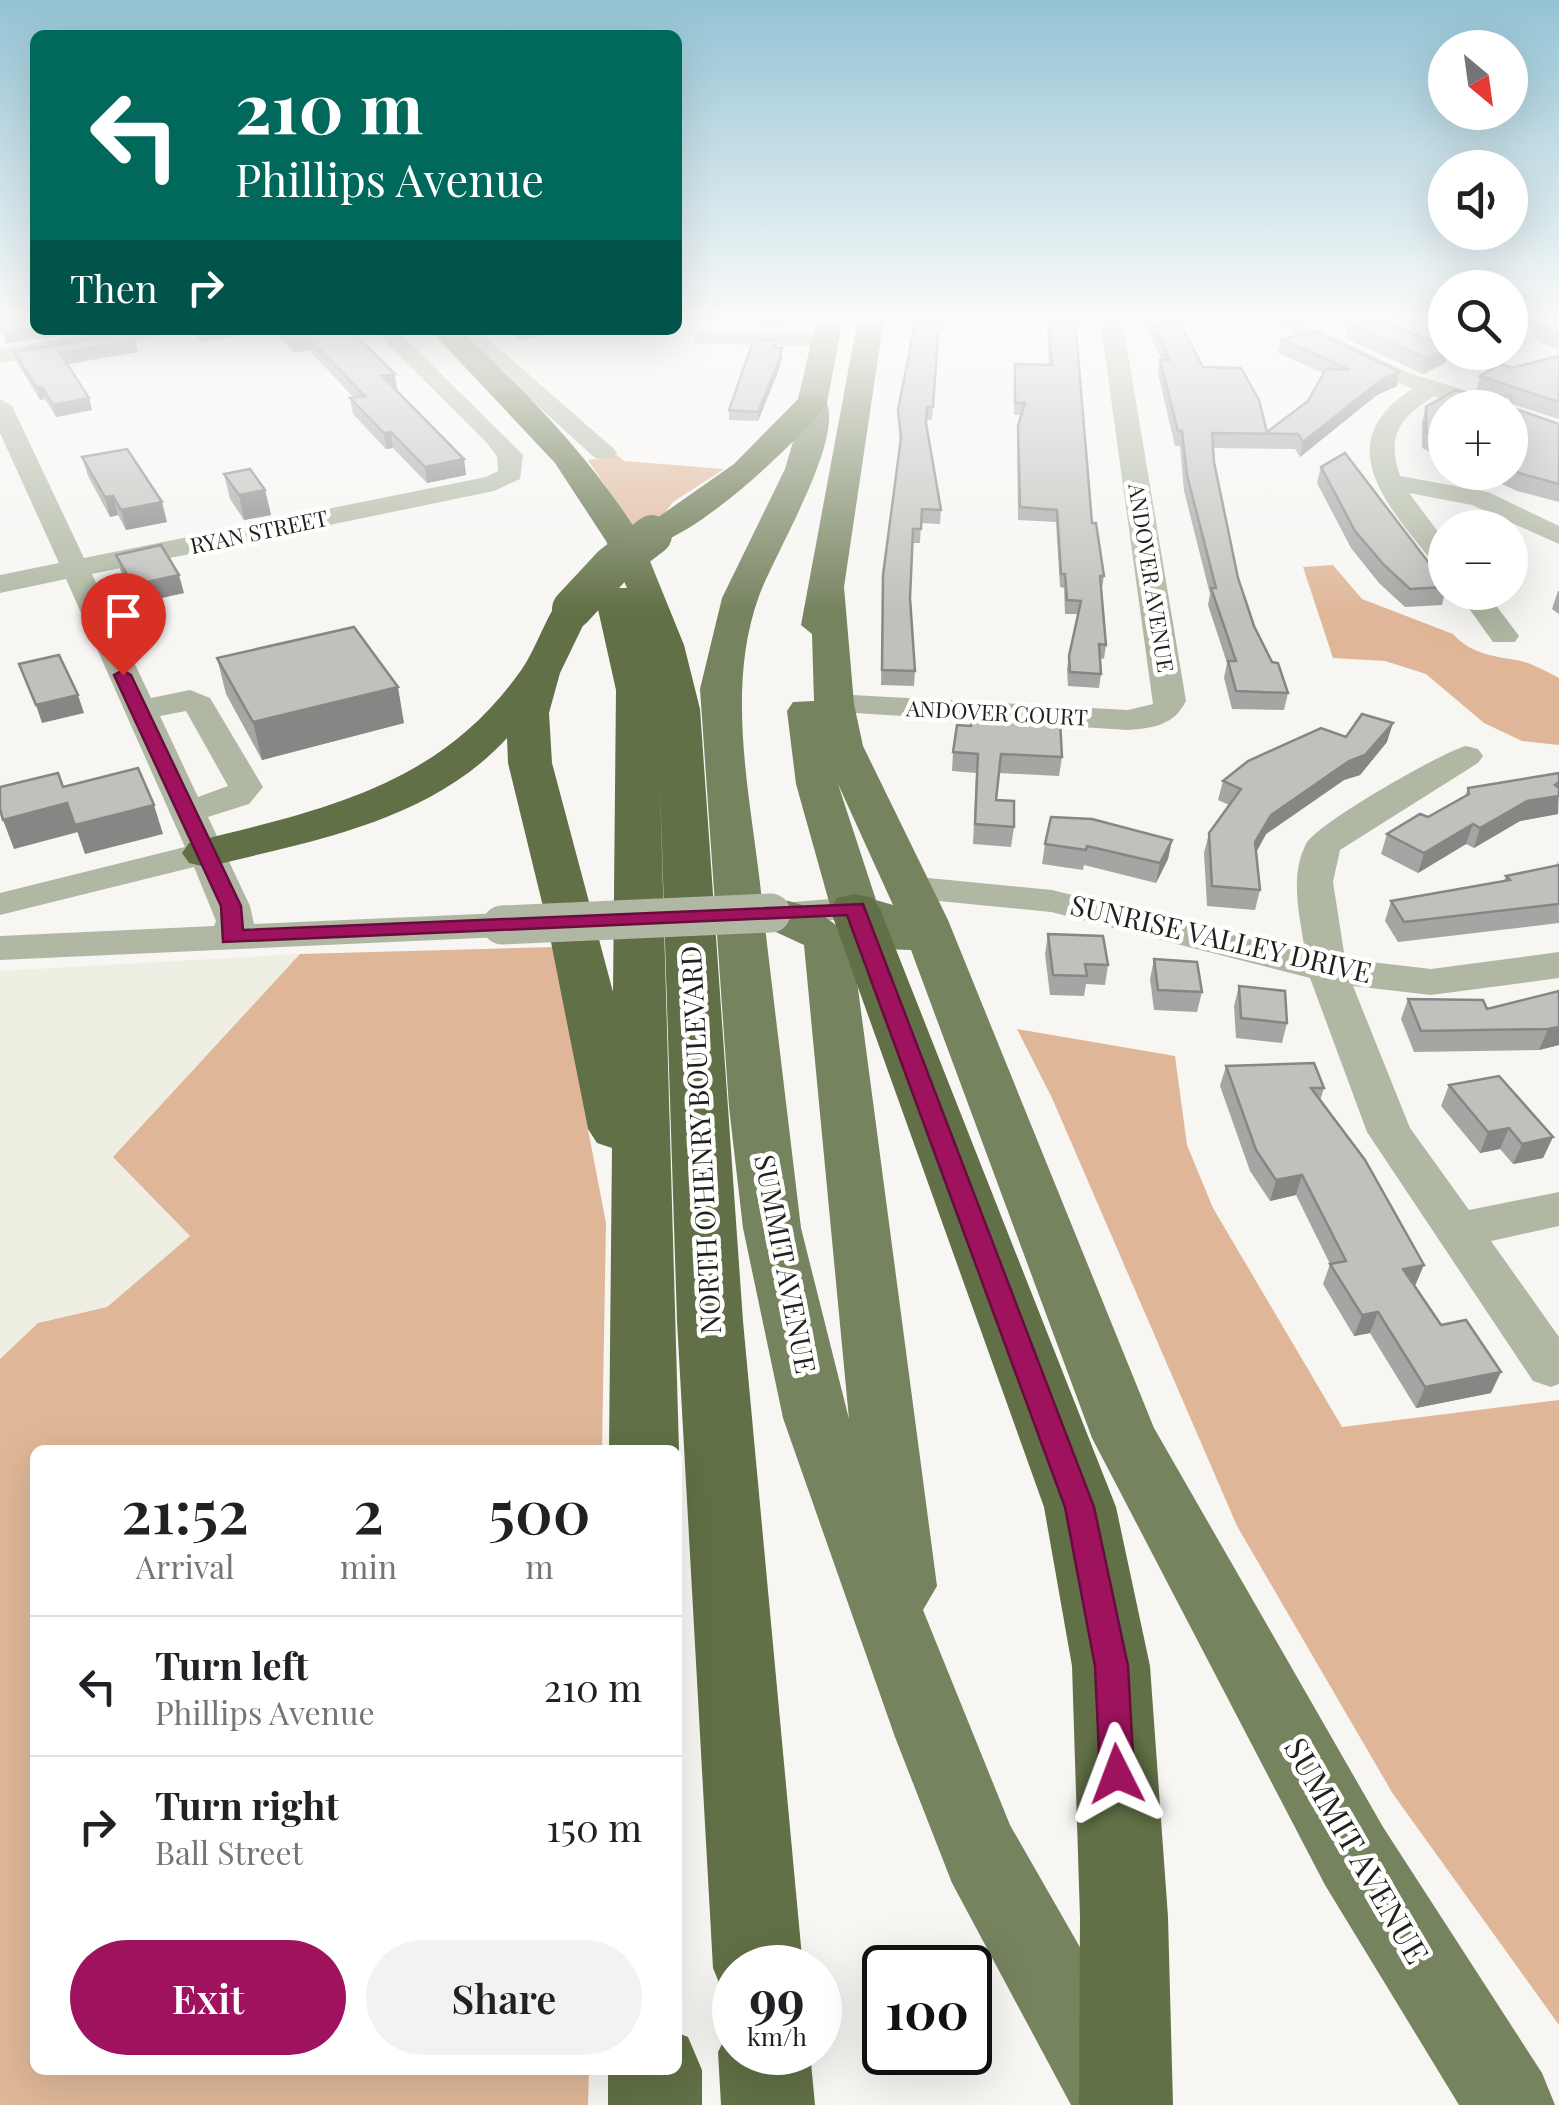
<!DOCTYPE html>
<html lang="en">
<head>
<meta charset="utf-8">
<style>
  body { margin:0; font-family:"Playfair Display",serif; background:#f2f2f2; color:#202124; height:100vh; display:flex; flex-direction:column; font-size:38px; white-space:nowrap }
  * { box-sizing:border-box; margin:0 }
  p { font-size:32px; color:#757577 }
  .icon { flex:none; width:55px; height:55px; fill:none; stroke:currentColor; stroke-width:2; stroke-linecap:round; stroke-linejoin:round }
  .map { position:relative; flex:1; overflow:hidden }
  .sheet { position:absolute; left:30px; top:1445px; width:652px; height:630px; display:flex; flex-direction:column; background:#fff; border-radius:15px; box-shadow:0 10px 40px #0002 }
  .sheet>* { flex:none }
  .banner { position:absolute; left:30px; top:30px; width:652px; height:305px; border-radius:15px; box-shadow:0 10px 40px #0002; background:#00695c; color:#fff; overflow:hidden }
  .needle { width:65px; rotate:151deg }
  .controls { position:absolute; left:1428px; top:30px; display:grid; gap:20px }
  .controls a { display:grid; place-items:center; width:100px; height:100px; border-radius:50%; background:#fff; box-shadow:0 10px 40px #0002; font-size:50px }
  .speed { position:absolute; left:712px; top:1945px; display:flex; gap:20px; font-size:50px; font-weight:700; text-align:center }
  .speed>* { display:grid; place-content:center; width:130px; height:130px; border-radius:50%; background:#fff; box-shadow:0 10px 40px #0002; line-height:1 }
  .speed small { font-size:25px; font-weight:400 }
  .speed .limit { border:5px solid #111; border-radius:15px; background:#fff; color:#111 }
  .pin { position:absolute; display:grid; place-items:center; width:85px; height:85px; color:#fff; margin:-102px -42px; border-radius:50% 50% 50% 0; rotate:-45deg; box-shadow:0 0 10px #0007 }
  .pin .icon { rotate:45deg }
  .me { position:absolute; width:110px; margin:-55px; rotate:357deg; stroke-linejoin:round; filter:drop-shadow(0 0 8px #0008) }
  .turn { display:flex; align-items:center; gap:35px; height:210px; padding:0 40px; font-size:45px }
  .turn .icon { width:130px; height:130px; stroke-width:2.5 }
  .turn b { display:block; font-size:70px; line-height:85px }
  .then { display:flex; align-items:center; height:95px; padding:0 40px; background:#0003; gap:20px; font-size:38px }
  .eta { display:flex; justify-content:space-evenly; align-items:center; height:170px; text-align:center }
  .eta b { font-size:60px; font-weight:600; line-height:70px }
  .cta { display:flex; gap:20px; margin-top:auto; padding:20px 40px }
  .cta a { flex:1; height:115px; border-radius:60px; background:#9f125e; color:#fff; font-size:40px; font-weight:600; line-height:115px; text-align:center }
  .cta a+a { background:#f2f2f2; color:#202124 }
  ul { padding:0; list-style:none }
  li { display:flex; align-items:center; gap:30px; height:140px; padding:0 40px; border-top:2px solid #e0e0e0 }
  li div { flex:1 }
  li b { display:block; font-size:38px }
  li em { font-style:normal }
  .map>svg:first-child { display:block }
  .built { fill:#efeee3 }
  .forest { fill:#dfb798 }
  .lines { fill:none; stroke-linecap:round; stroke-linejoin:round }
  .minor { fill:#b0b8a4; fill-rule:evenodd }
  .major { fill:#76835f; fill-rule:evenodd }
  .highway { fill:#617046; fill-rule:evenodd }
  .minor-bridge { stroke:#b0b8a4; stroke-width:39 }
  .highway-bridge { stroke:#617046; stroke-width:40 }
  .wall { fill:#a7a5a3 }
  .shaded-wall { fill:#888684 }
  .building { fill:#c2c0bd; stroke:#888684; stroke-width:2.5 }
  .route { fill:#9f125e; stroke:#670c3d; stroke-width:2.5 }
  .labels { text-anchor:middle; stroke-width:9; stroke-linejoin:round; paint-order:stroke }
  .far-street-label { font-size:22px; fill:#212120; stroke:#fffffe }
  .street-label { font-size:28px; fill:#212120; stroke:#fffffe }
  .near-street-label { font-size:32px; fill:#212120; stroke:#fffffe }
</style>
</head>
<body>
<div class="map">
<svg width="1559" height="2105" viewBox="0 0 1559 2105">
  <rect width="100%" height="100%" fill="#f7f6f3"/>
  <path class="built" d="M300 954 114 1157 190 1236 106 1307 38 1323 0 1359V971Z"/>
  <g class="forest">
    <path d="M617 455 624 461 724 469 673 502 661 518 637 533 588 460Z"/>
    <path d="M1333 565 1362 599 1453 634C1472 655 1495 656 1521 661 1533 664 1547 672 1559 678V745L1522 741 1484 723 1426 674 1385 661 1333 658 1303 567Z"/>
    <path d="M553 947 606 1223 602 1450H35V2070H589L588 2105H0V1359L38 1323 107 1307 190 1236 113 1157 300 954Z"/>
    <path d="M1017 1029 1175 1056 1187 1145 1213 1208 1342 1427 1559 1400V2025L1393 1794 1237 1526 1052 1098Z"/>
  </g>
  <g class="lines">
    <g class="minor">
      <path d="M1100 318H1122L1186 701C1174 725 1154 728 1128 730L823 711 818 704 823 697 834 694 1128 710 1153 704Z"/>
      <path d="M1265 318H1293L1409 373 1506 403 1510 408H1472L1434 396C1400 418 1386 435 1400 476L1488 492 1559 526V544L1472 505 1409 493 1445 541V567L1435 565C1389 507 1327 444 1412 389Z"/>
      <path d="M119 330H170L159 336 0 363V349Z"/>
      <path d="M374 330H397L523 455 520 479 494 491 92 574 151 698 190 690 210 698 263 787 249 804 208 817 250 906 254 924 502 913 516 917 521 925 516 933 502 937 0 960V936L214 926 216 921 194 867 0 915V893L185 847 66 579 0 593V575L59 563 0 433V399L12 406 84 558 486 477 498 471 497 456 486 442ZM186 711 228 786 198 797 160 716Z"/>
      <path d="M454 330H478L613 448 617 453 613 458H595Z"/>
      <path d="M703 331 823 333 834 340 823 347 695 343V333Z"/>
      <path d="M1457 592H1486L1519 636 1515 642H1493Z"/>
      <path d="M1466 746 1478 749 1483 756 1478 763 1340 850 1333 882 1345 959 1431 969 1559 952V978L1431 995 1353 986 1410 1128 1469 1210 1559 1192V1226L1491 1241 1559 1337V1384L1551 1387 1533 1381 1367 1132 1310 978 1051 912 908 898 895 895 889 887 895 879 908 876 1052 890 1305 952C1300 916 1289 877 1306 844 1316 824 1442 752 1466 746Z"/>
      <path d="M855 897 869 901 874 909 869 917 771 925 757 921 752 913 757 905Z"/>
    </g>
    <g class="major">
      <path d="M817 318H843L827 403C842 443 775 553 759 596 724 692 752 802 762 901 793 893 836 918 852 943L937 1586 923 1610 1010 1825 1152 2073 1165 2105H1071L952 1883 895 1737 783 1418 743 1228 729 1107 700 689 722 598 785 469 801 414 797 403ZM765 927 804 945 849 1419 801 1228Z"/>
      <path d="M858 318H884L844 587 854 704 863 746 948 920 1154 1428 1383 1827 1542 2073 1555 2105H1459L1325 1885 1092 1438 911 950 883 949 870 929 838 919 831 909 796 784 787 711 793 702 814 701 812 634 801 625ZM838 784 893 905 876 900Z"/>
    </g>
    <g class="highway">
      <path d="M430 330H460C526 392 588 454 637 532L734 464 801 396H823L827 403C805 436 681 553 643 544L684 645 700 709 743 1321 803 1968H735V2003L726 2000 713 1968 677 1321 660 784 679 1450 678 1453 609 1450 612 1148 597 1143 588 1129 548 927 508 763 507 738C430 822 312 841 206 867L189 863 182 853 189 843C320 810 439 788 522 669 536 648 544 622 558 601H586L591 609 560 673 549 713 552 763 613 992 616 690 595 596 601 588H627L606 541 555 463Z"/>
      <path d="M855 894 873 898 880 909 1116 1507 1150 1666 1168 1917 1173 2105H1079L1080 1917 1072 1666 1044 1507 830 909 837 898Z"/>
      <path d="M735 2018V2052H810L815 2105H721L718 2052Z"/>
      <path d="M678 2033 688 2037 702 2070V2105H608V2070H678Z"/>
    </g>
    <path class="minor-bridge" d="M502 925 771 913"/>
    <path class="highway-bridge" d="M572 609 613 565 652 535"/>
  </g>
  <g class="wall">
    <path d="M761 318H791L786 329 761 328Z"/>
    <path d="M916 318H945L944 332H938L932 420H926L941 510 940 524 921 523 920 543H912L910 598 915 671 914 686 881 685 883 575 900 446 898 410Z"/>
    <path d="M1046 318H1075L1092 523 1104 576 1102 589 1106 645 1104 659 1100 658 1101 674 1099 688 1068 686 1067 669 1069 656 1078 614H1065L1064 588 1060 587 1056 522 1018 520 1017 438 1021 415H1014L1015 364 1049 365Z"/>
    <path d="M1145 318H1177L1203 367 1267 432 1308 401 1323 373 1278 353 1281 339 1397 386 1377 395 1300 457 1295 449 1213 448 1214 462 1238 578 1254 626 1288 693 1284 710 1232 709 1224 678 1227 663 1208 605 1210 594 1184 491 1180 446H1175L1158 374 1160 360H1162L1145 323Z"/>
    <path d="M1510 318H1559V350L1541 343 1542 341 1536 339 1528 324 1515 331 1510 329Z"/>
    <path d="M1348 324 1448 352 1445 363 1423 374 1345 338Z"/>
    <path d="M191 330H237L238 336 201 342Z"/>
    <path d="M273 330H350L397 389H395L464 459 466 475 427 483 393 448 386 449 353 414 350 398H354L309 350 294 353Z"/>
    <path d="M505 330H552V334L518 340Z"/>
    <path d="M135 341 138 352 67 364 92 410 56 417 45 399 40 400 18 364 14 352Z"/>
    <path d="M777 347 782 357 778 372 758 421 729 420V410Z"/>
    <path d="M1559 356V419L1512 404 1513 408 1559 424V502L1517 491 1476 472H1510V408H1445V459L1422 448V422L1426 407 1476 396H1491L1476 391 1480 376Z"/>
    <path d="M82 457 167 522 126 530 118 515 110 517 88 476Z"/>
    <path d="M1321 467 1445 584V592L1442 605 1405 607 1379 583 1351 548 1317 483Z"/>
    <path d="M224 474 265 490 271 515 244 520 230 499Z"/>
    <path d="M116 555 184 593 138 603 121 572Z"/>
    <path d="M1558 591H1559V614L1552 609Z"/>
    <path d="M217 658 404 723 262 760 226 694Z"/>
    <path d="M1346 737 1387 742 1360 775 1344 780 1266 834 1256 852 1260 890 1255 910 1207 906 1204 853 1209 833 1229 805 1218 800 1223 781Z"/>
    <path d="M953 752 1062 757 1059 776 999 773 996 800 1014 827 1011 847 973 844 976 773 952 771Z"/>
    <path d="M1559 773 1558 814 1520 821 1474 848 1466 844 1418 873 1381 854 1387 834 1428 817 1465 796 1468 788Z"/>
    <path d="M1172 840 1168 859 1156 883 1084 865 1083 870 1042 864 1045 844Z"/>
    <path d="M1558 861 1559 923 1398 942 1385 921 1391 901 1504 881 1506 876 1556 866Z"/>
    <path d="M1048 934 1108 965 1105 985 1086 984 1084 996 1050 995 1045 954Z"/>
    <path d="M1154 959 1202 992 1197 1012 1154 1010 1150 979Z"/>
    <path d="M1239 986 1287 1023 1282 1043 1236 1038 1234 1006Z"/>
    <path d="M1559 991V1045L1539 1050 1414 1052 1401 1019 1408 999 1487 1009Z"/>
    <path d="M1226 1066 1324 1088 1320 1101 1415 1286 1441 1325 1491 1393 1416 1408 1370 1333 1354 1336 1323 1284 1330 1264 1296 1195 1270 1201 1250 1171 1220 1086Z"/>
    <path d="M1449 1085 1553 1137 1543 1158 1513 1164 1500 1149 1480 1153 1441 1106Z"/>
  </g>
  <g class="shaded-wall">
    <path d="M1518 318H1530L1528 324 1515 331Z"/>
    <path d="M35 325V330H95L6 344 2 331Z"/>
    <path d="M199 330H237L238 336 201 342Z"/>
    <path d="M526 330H552V334L518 340 517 332Z"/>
    <path d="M306 336 309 350 294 353 291 339Z"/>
    <path d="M135 341 138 352 63 365 60 353Z"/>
    <path d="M782 348V357L778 372 758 421V412Z"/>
    <path d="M1445 350V352H1448L1445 363 1423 374 1426 358Z"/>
    <path d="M1400 372 1397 386 1377 395 1300 457 1303 442 1381 380Z"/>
    <path d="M395 374 397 389 385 391 382 376Z"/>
    <path d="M42 387 45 399 40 400 37 388Z"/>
    <path d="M89 398 92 410 56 417 53 405Z"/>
    <path d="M391 432 393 448 386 449 384 433Z"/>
    <path d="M464 459 466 475 427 483 425 467Z"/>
    <path d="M265 490 271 515 244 520 239 495Z"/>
    <path d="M113 496 118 515 110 517 105 497Z"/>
    <path d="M162 502 167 522 126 530 121 510Z"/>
    <path d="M179 575 184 593 138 603 133 585Z"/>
    <path d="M398 687 404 723 262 760 253 722Z"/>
    <path d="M78 695 84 713 42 723 36 705Z"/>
    <path d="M1393 723 1387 742 1360 775 1344 780 1266 834 1251 862 1255 842 1271 815 1349 761Z"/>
    <path d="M1559 782 1558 814 1520 821 1474 848 1480 828Z"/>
    <path d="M67 803 78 832 14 849 3 820Z"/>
    <path d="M154 805 163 834 85 854 75 825Z"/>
    <path d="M1473 824 1466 844 1418 873 1424 853Z"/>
    <path d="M1172 840 1168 859 1156 883 1160 863Z"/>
    <path d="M1559 1027V1045L1539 1050 1548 1029Z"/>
    <path d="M1509 1128 1500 1149 1480 1153 1488 1132Z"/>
    <path d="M1553 1137 1543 1158 1513 1164 1522 1144Z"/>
    <path d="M1302 1175 1296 1195 1270 1201 1276 1180Z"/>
    <path d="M1424 1265 1415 1286 1403 1269Z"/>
    <path d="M1378 1312 1370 1333 1354 1336 1362 1315Z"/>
    <path d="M1501 1372 1491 1393 1416 1408 1425 1387Z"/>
  </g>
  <g class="building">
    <path d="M3 318H35V325L2 331 0 323 5 322Z"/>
    <path d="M916 318H945V320H939L933 407H927L926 423 941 510 922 509 921 529H913L910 598 915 671 882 670 883 575 901 438 898 410Z"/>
    <path d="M1048 318H1075L1092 523H1096L1104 576H1100L1106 645 1099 644 1101 674 1070 672 1069 656 1081 601 1067 600 1065 574H1061L1057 510 1020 507 1018 426 1025 403H1015V364L1052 365Z"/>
    <path d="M1151 318H1177L1203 367 1241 368 1259 400 1267 432 1308 401 1326 369 1350 370 1281 339 1316 332 1400 372 1381 380 1303 442 1298 434 1212 433 1214 462 1238 578 1254 626 1272 662 1278 663 1288 693 1236 691 1228 661H1236L1211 588H1216L1187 475 1182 431H1178L1160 360H1170Z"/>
    <path d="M1374 318 1445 346V350L1426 358 1348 324Z"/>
    <path d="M1537 318H1559V334L1545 329 1550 328 1540 324Z"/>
    <path d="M283 330H350L395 374 382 376 464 459 425 467 391 432 384 433 350 398 365 396 306 336 291 339Z"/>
    <path d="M129 333 135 341 60 353 89 398 53 405 42 387 37 388 14 352Z"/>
    <path d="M754 339 777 340 773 347 782 348 778 363 758 412 729 410Z"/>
    <path d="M1559 356V402L1480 376 1501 364 1511 368Z"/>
    <path d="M1456 390 1476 396H1511L1513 408 1559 424V484L1522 474 1510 469V408H1445V441L1426 432V407Z"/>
    <path d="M127 449 162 502 121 510 113 496 105 497 82 457Z"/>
    <path d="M1345 453 1445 584V587L1410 589 1384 565 1355 531 1321 467Z"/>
    <path d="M250 469 265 490 239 495 224 474Z"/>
    <path d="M161 545 179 575 133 585 116 555Z"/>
    <path d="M354 627 398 687 253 722 217 658Z"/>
    <path d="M59 655 78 695 36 705 19 664Z"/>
    <path d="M1362 714 1393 723 1365 755 1349 761 1271 815 1255 842 1260 890 1212 886 1209 833 1241 789 1223 781 1248 761 1321 728 1346 737Z"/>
    <path d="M972 716 1060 720 1062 757 1001 754 996 800 1014 801V827L975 824 978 754 953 752 957 725 971 726Z"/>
    <path d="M138 768 154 805 75 825 67 803 3 820 0 809V787L58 773 63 787Z"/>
    <path d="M1559 773V782L1555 785 1559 788V796L1527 801 1480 828 1473 824 1424 853 1387 834 1420 814 1428 817 1469 794 1468 788Z"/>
    <path d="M1051 817 1092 819 1172 840 1160 863 1087 846 1086 850 1045 844Z"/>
    <path d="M1559 865V904L1404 922 1391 901 1510 880 1506 876Z"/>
    <path d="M1048 934 1103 936 1108 965 1085 964 1087 976 1053 975Z"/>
    <path d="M1154 959 1197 962 1202 992 1158 990Z"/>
    <path d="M1239 986 1285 991 1287 1023 1241 1018Z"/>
    <path d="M1559 991V1027L1548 1029 1421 1031 1408 999 1483 1000 1487 1009Z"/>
    <path d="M1314 1063 1324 1088H1311L1365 1160 1424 1265 1403 1269 1441 1325 1466 1320 1501 1372 1425 1387 1378 1312 1362 1315 1330 1264 1346 1261 1302 1175 1276 1180 1256 1150 1226 1066Z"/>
    <path d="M1499 1076 1553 1137 1522 1144 1509 1128 1488 1132 1449 1085Z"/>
  </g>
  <linearGradient id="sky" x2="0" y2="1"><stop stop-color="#93c3d4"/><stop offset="0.52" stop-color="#fbfbfa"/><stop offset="1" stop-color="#fbfbfa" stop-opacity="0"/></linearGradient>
  <rect width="1559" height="613" fill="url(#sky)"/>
  <path class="route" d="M123 670 131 675 241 906 243 930 863 904 1094 1507 1128 1666 1134 1774 1129 1786 1117 1791 1105 1786 1100 1774 1095 1666 1065 1507 847 915 223 942 221 906 114 675Z"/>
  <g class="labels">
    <g class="far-street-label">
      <text transform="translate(259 532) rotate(-12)" y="8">RYAN STREET</text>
      <text transform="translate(1151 578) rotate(81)" y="8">ANDOVER AVENUE</text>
      <text transform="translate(997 713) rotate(3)" y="8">ANDOVER COURT</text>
    </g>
    <g class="street-label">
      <text transform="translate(1221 939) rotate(13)" y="10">SUNRISE VALLEY DRIVE</text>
      <text transform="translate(701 1140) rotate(-93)" y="10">NORTH O'HENRY BOULEVARD</text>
      <text transform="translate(785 1264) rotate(79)" y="10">SUMMIT AVENUE</text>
    </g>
    <g class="near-street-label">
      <text transform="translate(1356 1851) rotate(60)" y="11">SUMMIT AVENUE</text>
    </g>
  </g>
</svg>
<div class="controls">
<a><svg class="needle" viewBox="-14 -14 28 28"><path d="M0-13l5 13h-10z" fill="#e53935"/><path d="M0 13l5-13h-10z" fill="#757577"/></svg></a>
<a><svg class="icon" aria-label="sound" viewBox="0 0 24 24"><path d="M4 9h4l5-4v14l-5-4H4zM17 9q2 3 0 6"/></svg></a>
<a><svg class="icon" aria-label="search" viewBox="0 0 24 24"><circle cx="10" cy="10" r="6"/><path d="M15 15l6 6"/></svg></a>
<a>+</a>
<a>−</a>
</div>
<div class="speed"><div>99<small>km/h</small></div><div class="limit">100</div></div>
<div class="pin" style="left:123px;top:675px;background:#d93025"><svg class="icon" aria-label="arrive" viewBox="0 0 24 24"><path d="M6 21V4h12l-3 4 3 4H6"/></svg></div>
<svg class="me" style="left:1117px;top:1774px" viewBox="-20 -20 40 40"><path d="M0-17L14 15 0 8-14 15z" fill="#9f125e" stroke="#fff" stroke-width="4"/></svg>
<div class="banner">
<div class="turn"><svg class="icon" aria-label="left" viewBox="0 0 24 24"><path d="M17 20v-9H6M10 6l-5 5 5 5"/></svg><div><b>210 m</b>Phillips Avenue</div></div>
<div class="then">Then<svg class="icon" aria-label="right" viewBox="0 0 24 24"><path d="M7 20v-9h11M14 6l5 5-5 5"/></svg></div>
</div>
<section class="sheet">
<div class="eta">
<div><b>21:52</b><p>Arrival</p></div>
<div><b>2</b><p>min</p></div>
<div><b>500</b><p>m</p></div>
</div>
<ul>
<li><svg class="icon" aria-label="left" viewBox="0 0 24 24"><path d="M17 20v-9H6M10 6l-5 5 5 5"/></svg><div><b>Turn left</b><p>Phillips Avenue</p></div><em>210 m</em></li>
<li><svg class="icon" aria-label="right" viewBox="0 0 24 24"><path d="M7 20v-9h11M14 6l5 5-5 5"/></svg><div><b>Turn right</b><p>Ball Street</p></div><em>150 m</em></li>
</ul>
<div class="cta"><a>Exit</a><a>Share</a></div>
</section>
</div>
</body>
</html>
